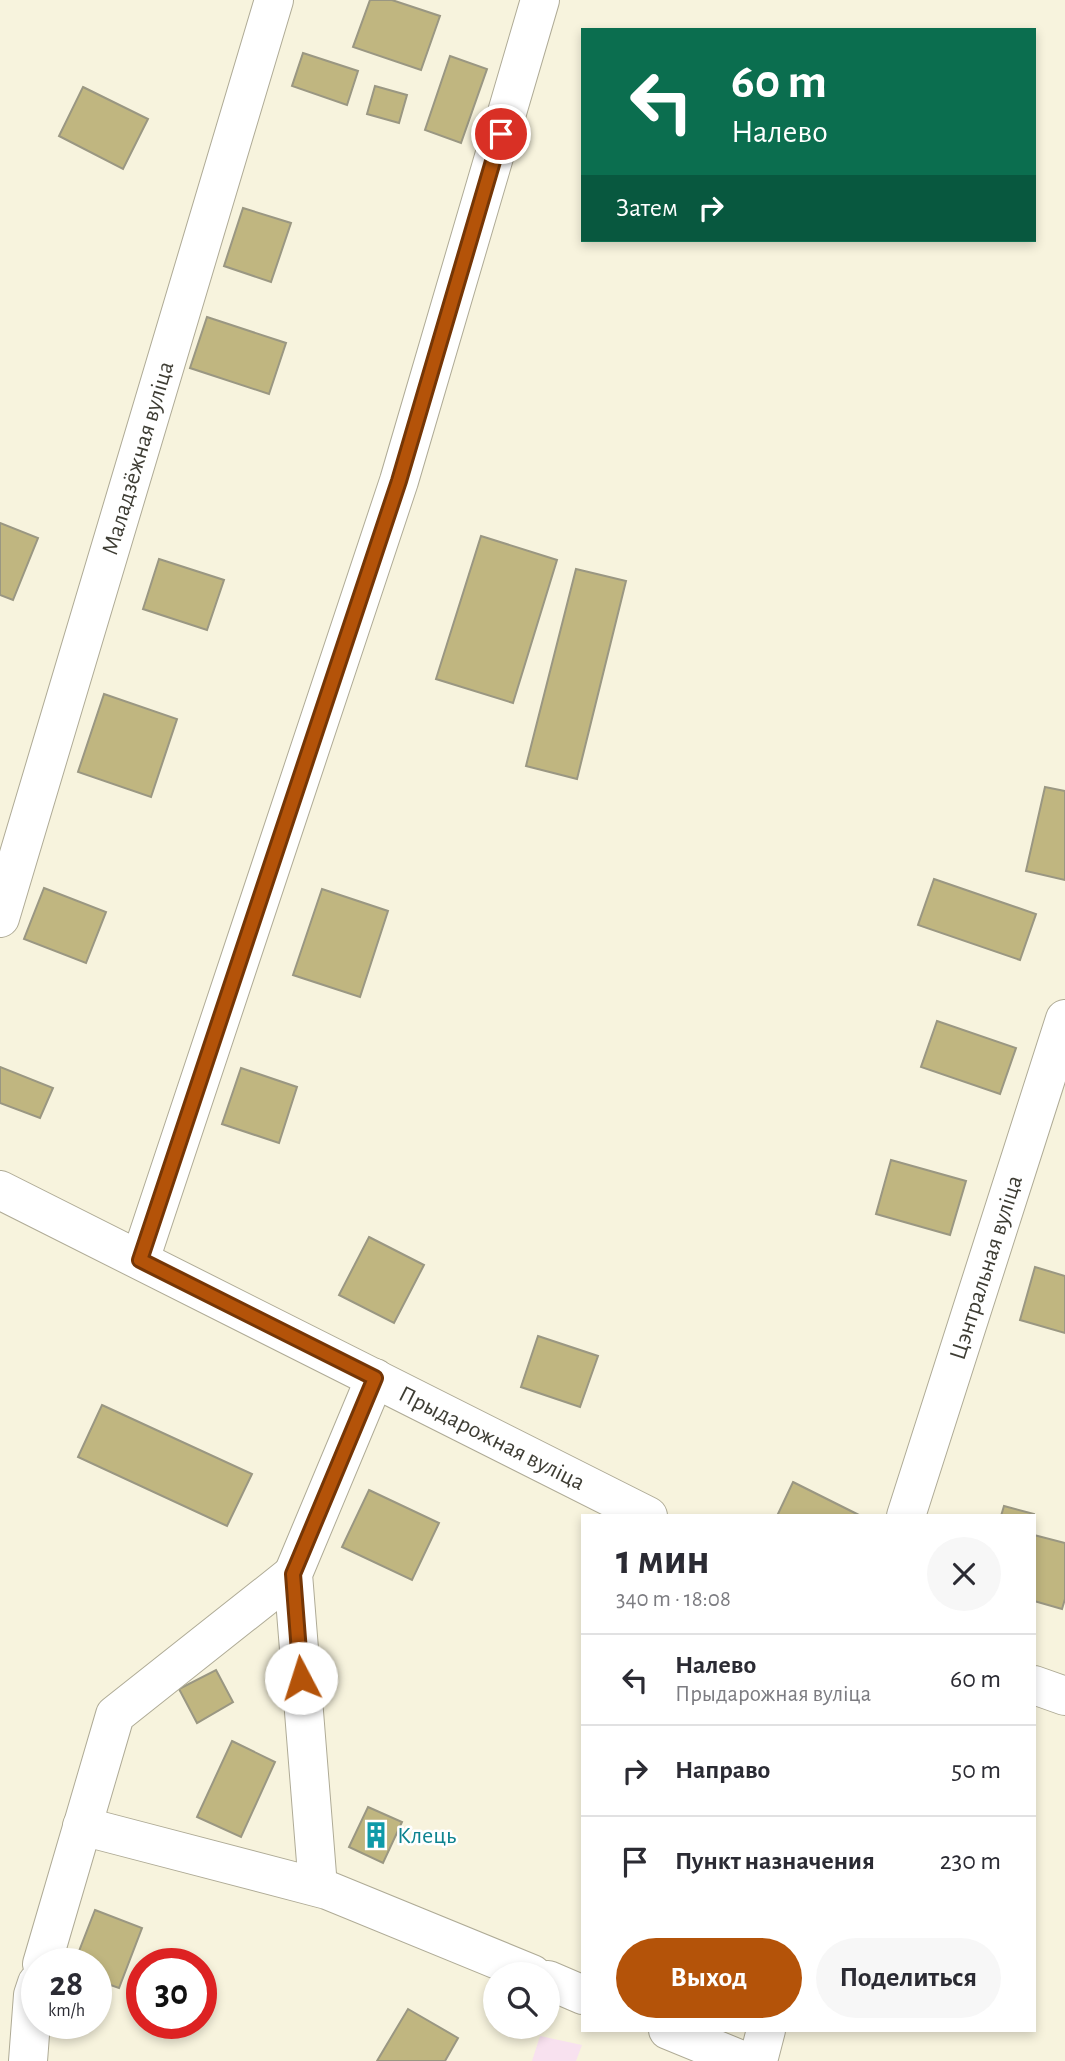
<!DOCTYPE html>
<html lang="ru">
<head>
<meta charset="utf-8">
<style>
  body { margin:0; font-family:"Alegreya Sans",sans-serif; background:#f7f7f7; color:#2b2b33; height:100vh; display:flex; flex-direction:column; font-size:26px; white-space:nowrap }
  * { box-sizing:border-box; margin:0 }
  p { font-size:23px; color:#7c7c81 }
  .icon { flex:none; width:38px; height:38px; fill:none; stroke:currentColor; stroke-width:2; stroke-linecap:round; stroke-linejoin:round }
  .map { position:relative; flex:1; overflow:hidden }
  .drawer { position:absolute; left:581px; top:1514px; width:455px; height:518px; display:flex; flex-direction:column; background:#fff; border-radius:0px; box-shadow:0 4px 10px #0003 }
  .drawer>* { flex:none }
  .guide { position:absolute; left:581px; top:28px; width:455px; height:214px; border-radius:0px; box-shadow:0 4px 10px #0003; background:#0b6e4f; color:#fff; overflow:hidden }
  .fabs { position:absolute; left:483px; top:1962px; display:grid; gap:14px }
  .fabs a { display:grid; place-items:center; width:77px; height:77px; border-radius:50%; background:#fff; box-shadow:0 4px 10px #0003; font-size:35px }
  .speed { position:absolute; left:21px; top:1948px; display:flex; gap:14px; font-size:35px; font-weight:700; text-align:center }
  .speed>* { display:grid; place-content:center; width:91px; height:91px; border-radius:50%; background:#fff; box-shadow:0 4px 10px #0003; line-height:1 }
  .speed small { font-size:18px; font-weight:400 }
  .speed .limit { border:10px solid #d22; background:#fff; color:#111 }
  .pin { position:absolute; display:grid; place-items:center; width:60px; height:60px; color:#fff; margin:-30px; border:4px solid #fff; border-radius:50%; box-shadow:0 2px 7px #0007 }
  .me { position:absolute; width:77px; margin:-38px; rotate:355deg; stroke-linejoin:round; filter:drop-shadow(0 0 5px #0008) }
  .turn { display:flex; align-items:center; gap:24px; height:147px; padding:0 35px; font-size:32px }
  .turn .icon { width:91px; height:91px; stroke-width:2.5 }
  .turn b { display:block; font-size:49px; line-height:60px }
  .then { display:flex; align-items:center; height:66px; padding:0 35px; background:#0003; gap:14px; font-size:26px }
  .round { display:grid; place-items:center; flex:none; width:74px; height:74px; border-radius:37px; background:#f7f7f7 }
  .overview { display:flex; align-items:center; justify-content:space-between; height:119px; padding:0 35px }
  h1 { font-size:42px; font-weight:600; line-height:52px }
  .primary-button { display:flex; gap:14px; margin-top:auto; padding:14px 35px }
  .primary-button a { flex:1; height:80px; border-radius:42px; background:#b45309; color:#fff; font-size:28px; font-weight:600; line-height:80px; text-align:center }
  .primary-button a+a { background:#f7f7f7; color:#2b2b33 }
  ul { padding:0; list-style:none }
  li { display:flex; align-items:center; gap:21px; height:91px; padding:0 35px; border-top:2px solid #e1e1e2 }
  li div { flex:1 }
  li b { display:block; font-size:26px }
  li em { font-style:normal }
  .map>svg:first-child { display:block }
  .industrial { fill:#f8e1ef }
  .building { fill:#c0b680; stroke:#9a9782; stroke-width:2 }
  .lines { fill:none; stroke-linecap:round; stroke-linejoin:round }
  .minor-casing { stroke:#afab96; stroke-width:40 }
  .minor { stroke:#fff; stroke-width:38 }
  .route-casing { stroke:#753606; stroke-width:18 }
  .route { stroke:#b45309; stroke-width:12 }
  .labels { text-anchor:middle; stroke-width:5; stroke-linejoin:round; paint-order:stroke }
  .street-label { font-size:24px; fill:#3e3d34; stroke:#fff }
  .culture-label { font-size:24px; fill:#0d838f; stroke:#fff; text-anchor:start }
</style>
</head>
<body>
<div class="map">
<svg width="1065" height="2061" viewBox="0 0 1065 2061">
  <rect width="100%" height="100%" fill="#f7f3dd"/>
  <path class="industrial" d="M540 2036 582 2045 576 2061H532Z"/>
  <g class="building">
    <path d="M370 0H392L440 16 421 70 353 47Z"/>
    <path d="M303 53 358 71 347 105 292 86Z"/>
    <path d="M450 56 487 69 461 143 425 130Z"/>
    <path d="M375 86 407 95 399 123 367 114Z"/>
    <path d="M83 87 148 119 123 169 59 136Z"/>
    <path d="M243 208 291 223 271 282 224 266Z"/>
    <path d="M207 317 286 343 269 394 190 368Z"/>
    <path d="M0 523 38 538 13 600 0 595Z"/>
    <path d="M481 536 557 560 513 703 436 679Z"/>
    <path d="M159 559 224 580 207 630 143 609Z"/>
    <path d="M576 569 626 581 577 779 526 766Z"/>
    <path d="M104 694 177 719 151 797 78 772Z"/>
    <path d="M1045 787 1065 791V880L1026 871Z"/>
    <path d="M934 879 1036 914 1020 960 918 925Z"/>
    <path d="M44 888 106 912 86 963 24 939Z"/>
    <path d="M322 889 388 911 360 997 293 975Z"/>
    <path d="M937 1021 1016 1048 1000 1094 921 1067Z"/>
    <path d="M0 1067 53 1088 40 1118 0 1103Z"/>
    <path d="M241 1068 297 1087 279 1143 222 1124Z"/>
    <path d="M891 1160 966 1181 950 1235 876 1214Z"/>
    <path d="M369 1237 424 1265 394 1323 339 1295Z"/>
    <path d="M1035 1267 1065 1276V1333L1020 1320Z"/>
    <path d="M538 1336 598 1356 580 1407 521 1387Z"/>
    <path d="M102 1405 252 1474 227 1526 78 1457Z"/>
    <path d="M793 1482 861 1516H777Z"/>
    <path d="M369 1490 439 1523 412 1580 342 1547Z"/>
    <path d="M1004 1506 1034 1514V1516H1001Z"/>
    <path d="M1034 1535 1065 1543V1599L1062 1609 1034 1601Z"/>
    <path d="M216 1670 233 1702 197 1723 179 1689Z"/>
    <path d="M232 1741 275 1762 241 1837 197 1817Z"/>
    <path d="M368 1807 402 1822 383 1863 349 1847Z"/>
    <path d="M95 1910 142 1928 119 1988 96 1980V1964H74Z"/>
    <path d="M408 2009 458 2038 445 2061H377Z"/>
  </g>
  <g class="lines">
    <defs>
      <g id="minor">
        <path id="s1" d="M0 918 274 0"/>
        <path id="s2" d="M0 1190 648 1516"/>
        <path d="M140 1260 399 481 540 0"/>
        <path id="s3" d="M906 1516 1065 1019"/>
        <path d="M1034 1685 1065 1696"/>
        <path d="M82 1826 327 1890 532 1974"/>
        <path d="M318 1887 293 1574 375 1378"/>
        <path d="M42 1964 115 1715 293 1574"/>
        <path d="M548 1980 583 1995"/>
        <path d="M668 2030 744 2061"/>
        <path d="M28 2061 33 1995 37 1983"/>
        <path d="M758 2061 766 2030"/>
      </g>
    </defs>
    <use href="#minor" class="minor-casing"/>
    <use href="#minor" class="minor"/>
  </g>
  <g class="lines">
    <defs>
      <path id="route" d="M301 1678 293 1574 375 1378 140 1260 399 481 501 134"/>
    </defs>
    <use href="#route" class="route-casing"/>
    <use href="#route" class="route"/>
  </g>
  <defs>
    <symbol id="building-bare" viewBox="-9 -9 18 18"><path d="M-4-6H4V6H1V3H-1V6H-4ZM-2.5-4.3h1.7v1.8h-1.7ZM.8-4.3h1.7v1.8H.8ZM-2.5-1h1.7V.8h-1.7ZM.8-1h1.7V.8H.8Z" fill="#0f9aa8" stroke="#fff" stroke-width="2.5" paint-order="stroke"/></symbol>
  </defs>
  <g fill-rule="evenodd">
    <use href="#building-bare" x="357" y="1816" width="38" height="38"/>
  </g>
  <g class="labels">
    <g class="street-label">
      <text dy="8" stroke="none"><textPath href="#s1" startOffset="480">Маладзёжная вуліца</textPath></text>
      <text dy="8" stroke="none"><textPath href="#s3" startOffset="261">Цэнтральная вуліца</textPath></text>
      <text dy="8" stroke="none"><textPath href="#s2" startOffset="551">Прыдарожная вуліца</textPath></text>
    </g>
    <g class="culture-label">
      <text x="397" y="1843">Клець</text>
    </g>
  </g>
</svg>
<div class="fabs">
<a><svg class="icon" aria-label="search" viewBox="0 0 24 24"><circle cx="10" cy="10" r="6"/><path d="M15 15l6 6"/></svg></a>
</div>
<div class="speed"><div>28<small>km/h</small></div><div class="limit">30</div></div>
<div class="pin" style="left:501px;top:134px;background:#d93025"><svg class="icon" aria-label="arrive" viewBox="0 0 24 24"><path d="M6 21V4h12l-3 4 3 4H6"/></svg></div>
<svg class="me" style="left:301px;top:1678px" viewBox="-20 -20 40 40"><circle r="19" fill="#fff"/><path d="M0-13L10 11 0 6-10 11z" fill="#b45309"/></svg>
<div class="guide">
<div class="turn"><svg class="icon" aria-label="left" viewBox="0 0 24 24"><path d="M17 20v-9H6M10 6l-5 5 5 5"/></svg><div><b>60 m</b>Налево</div></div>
<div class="then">Затем<svg class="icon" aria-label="right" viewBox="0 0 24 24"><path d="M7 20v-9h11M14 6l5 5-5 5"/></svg></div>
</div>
<section class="drawer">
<div class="overview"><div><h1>1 мин</h1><p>340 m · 18:08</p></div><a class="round"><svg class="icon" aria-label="close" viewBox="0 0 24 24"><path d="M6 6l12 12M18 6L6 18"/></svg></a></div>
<ul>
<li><svg class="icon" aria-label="left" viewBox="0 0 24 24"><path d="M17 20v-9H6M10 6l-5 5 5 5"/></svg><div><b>Налево</b><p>Прыдарожная вуліца</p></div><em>60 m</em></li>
<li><svg class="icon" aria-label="right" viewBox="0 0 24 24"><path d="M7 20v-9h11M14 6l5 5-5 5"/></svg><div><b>Направо</b></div><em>50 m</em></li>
<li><svg class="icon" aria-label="arrive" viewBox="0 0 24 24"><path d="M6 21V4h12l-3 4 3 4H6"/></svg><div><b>Пункт назначения</b></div><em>230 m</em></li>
</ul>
<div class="primary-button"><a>Выход</a><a>Поделиться</a></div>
</section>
</div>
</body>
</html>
